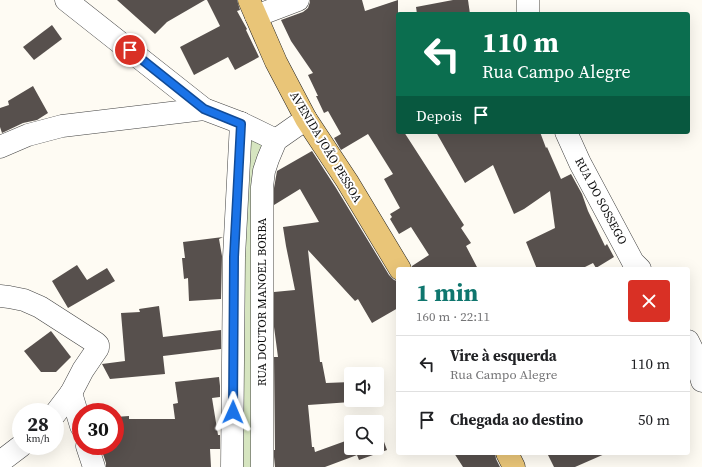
<!DOCTYPE html>
<html lang="pt">
<head>
<meta charset="utf-8">
<style>
  body { margin:0; font-family:"Source Serif 4",serif; background:#f6f6f6; color:#202124; height:100vh; display:flex; flex-direction:column; font-size:15px; white-space:nowrap }
  * { box-sizing:border-box; margin:0 }
  p { font-size:13px; color:#757577 }
  .icon { flex:none; width:22px; height:22px; fill:none; stroke:currentColor; stroke-width:2; stroke-linecap:round; stroke-linejoin:round }
  .map { position:relative; flex:1; overflow:hidden }
  .sheet { position:absolute; left:396px; top:267px; width:294px; height:188px; display:flex; flex-direction:column; background:#fff; border-radius:4px; box-shadow:0 4px 16px #0002 }
  .sheet>* { flex:none }
  .banner { position:absolute; left:396px; top:12px; width:294px; height:122px; border-radius:4px; box-shadow:0 4px 16px #0002; background:#0b6e4f; color:#fff; overflow:hidden }
  .tools { position:absolute; left:344px; top:367px; display:grid; gap:8px }
  .tools a { display:grid; place-items:center; width:40px; height:40px; border-radius:4px; background:#fff; box-shadow:0 4px 16px #0002; font-size:20px }
  .speed { position:absolute; left:12px; top:403px; display:flex; gap:8px; font-size:20px; font-weight:700; text-align:center }
  .speed>* { display:grid; place-content:center; width:52px; height:52px; border-radius:50%; background:#fff; box-shadow:0 4px 16px #0002; line-height:1 }
  .speed small { font-size:10px; font-weight:400 }
  .speed .limit { border:6px solid #d22; background:#fff; color:#111 }
  .pin { position:absolute; display:grid; place-items:center; width:34px; height:34px; color:#fff; margin:-17px; border:2px solid #fff; border-radius:50%; box-shadow:0 1px 4px #0007 }
  .me { position:absolute; width:44px; margin:-22px; rotate:1deg; stroke-linejoin:round; filter:drop-shadow(0 0 3px #0008) }
  .turn { display:flex; align-items:center; gap:14px; height:84px; padding:0 20px; font-size:18px }
  .turn .icon { width:52px; height:52px; stroke-width:2.5 }
  .turn b { display:block; font-size:28px; line-height:34px }
  .then { display:flex; align-items:center; height:38px; padding:0 20px; background:#0003; gap:8px; font-size:15px }
  .round { display:grid; place-items:center; flex:none; width:42px; height:42px; border-radius:4px; background:#f6f6f6 }
  .summary { display:flex; align-items:center; justify-content:space-between; height:68px; padding:0 20px }
  h1 { font-size:24px; font-weight:700; line-height:30px; color:#0f766e }
  ul { padding:0; list-style:none }
  li { display:flex; align-items:center; gap:12px; height:56px; padding:0 20px; border-top:1px solid #e0e0e0 }
  li div { flex:1 }
  li b { display:block; font-size:15px }
  li em { font-style:normal }
  .map>svg:first-child { display:block }
  .green { fill:#d6e5c0 }
  .building { fill:#57504d }
  .lines { fill:none; stroke-linecap:round; stroke-linejoin:round }
  .minor-casing { stroke:#424242; stroke-width:23 }
  .major-casing { stroke:#202020; stroke-width:23 }
  .minor { stroke:#fff; stroke-width:22 }
  .major { stroke:#e9c578; stroke-width:22 }
  .route-casing { stroke:#114b97; stroke-width:10 }
  .route { stroke:#1a73e8; stroke-width:7 }
  .labels { text-anchor:middle; stroke-width:4; stroke-linejoin:round; paint-order:stroke }
  .street-label { font-size:12px; fill:#0f0f0f; stroke:#fff }
</style>
</head>
<body>
<div class="map">
<svg width="702" height="467" viewBox="0 0 702 467">
  <rect width="100%" height="100%" fill="#fefbf3"/>
  <path class="green" d="M246 126 275 144 266 172 267 467H237Z"/>
  <g class="building">
    <path d="M117 0H205L167 22 155 34Z"/>
    <path d="M207 0H237L240 10 237 11 247 29 246 30 259 57 235 70 228 57 194 75 180 47 220 26Z"/>
    <path d="M310 0H362L365 11 398 0V132H404L464 225 461 228 471 243 466 246 478 269H412V266L429 255 411 227 399 234 390 219 392 217 390 214 400 208 384 179 393 174 368 134 341 150 334 138 341 134 328 111 324 113 316 96H318L308 75 313 73 291 41 281 20 303 12 308 8 310 2Z"/>
    <path d="M453 0H468L470 14H417L416 7Z"/>
    <path d="M52 25 62 39 34 60 23 47Z"/>
    <path d="M33 86 48 113 37 120 23 123 2 133 0 127V108L9 105 8 101Z"/>
    <path d="M436 132H540L546 148 547 147 561 179 571 174 582 194 588 211 605 246 607 244 614 257 596 268 593 263 581 269H537L526 242 555 228 550 191 524 209 514 214 493 165 465 183Z"/>
    <path d="M312 151 336 188 389 275 394 280 397 281 398 284V308L372 323 358 299 355 301 308 250 320 362H322L326 383 351 382V402L308 405 312 447H314L315 452 351 439V448H377V429L379 428 387 450 359 460 357 455 325 467H275L274 457V450H275L274 357H278L274 327V292L295 290 286 246 283 227 319 222 300 189 274 205V188L277 171Z"/>
    <path d="M223 237 219 239 222 256 221 299 189 301 188 278 184 279 182 258H185L183 242Z"/>
    <path d="M77 265 87 280 107 268 115 281 68 308 52 281Z"/>
    <path d="M159 306 163 337 221 330V349L163 356 165 374 110 379 102 364 125 361 121 313 140 312 139 309Z"/>
    <path d="M51 331 71 357 56 372H41L24 351Z"/>
    <path d="M219 377 220 386V397L212 398 218 435H220V449H210L211 467H106V463L101 448 115 447V417L129 416V419H175L173 404 178 403 175 382Z"/>
    <path d="M454 453H495L496 459 500 467H463Z"/>
    <path d="M547 453H607L575 467H554Z"/>
  </g>
  <g class="lines">
    <defs>
      <g id="minor">
        <path d="M66 0 204 109 241 123 276 140"/>
        <path d="M528 14V0"/>
        <path d="M256 16 298 0"/>
        <path d="M566 132 580 163 633 262 640 269"/>
        <path d="M0 147 28 135 62 126 204 109"/>
        <path d="M0 296 9 297 24 300 40 307 96 343 98 345V348L83 370 71 393 55 414"/>
        <path d="M688 341 694 353 702 381"/>
        <path d="M71 393 81 426"/>
        <path d="M87 446 94 467"/>
        <path d="M0 462 21 446"/>
        <path d="M232 467 234 257 241 123"/>
        <path d="M262 467V187L264 171 268 159 276 140 306 119"/>
      </g>
      <g id="major">
        <path d="M249 0 276 62 306 119 347 181 400 269"/>
        <path d="M507 453 514 467"/>
      </g>
    </defs>
    <use href="#minor" class="minor-casing"/>
    <use href="#major" class="major-casing"/>
    <use href="#minor" class="minor"/>
    <use href="#major" class="major"/>
  </g>
  <g class="lines">
    <defs>
      <path id="route" d="M130 50 204 109 241 124 234 257 233 412"/>
    </defs>
    <use href="#route" class="route-casing"/>
    <use href="#route" class="route"/>
  </g>
  <g class="labels">
    <g class="street-label">
      <text transform="translate(326 147) rotate(59)" y="4">AVENIDA JOÃO PESSOA</text>
      <text transform="translate(601 201) rotate(62)" y="4">RUA DO SOSSEGO</text>
      <text transform="translate(262 302) rotate(-90)" y="4">RUA DOUTOR MANOEL BORBA</text>
    </g>
  </g>
</svg>
<div class="tools">
<a><svg class="icon" aria-label="sound" viewBox="0 0 24 24"><path d="M4 9h4l5-4v14l-5-4H4zM17 9q2 3 0 6"/></svg></a>
<a><svg class="icon" aria-label="search" viewBox="0 0 24 24"><circle cx="10" cy="10" r="6"/><path d="M15 15l6 6"/></svg></a>
</div>
<div class="speed"><div>28<small>km/h</small></div><div class="limit">30</div></div>
<div class="pin" style="left:130px;top:50px;background:#d93025"><svg class="icon" aria-label="arrive" viewBox="0 0 24 24"><path d="M6 21V4h12l-3 4 3 4H6"/></svg></div>
<svg class="me" style="left:233px;top:412px" viewBox="-20 -20 40 40"><path d="M0-17L14 15 0 8-14 15z" fill="#1a73e8" stroke="#fff" stroke-width="4"/></svg>
<div class="banner">
<div class="turn"><svg class="icon" aria-label="left" viewBox="0 0 24 24"><path d="M17 20v-9H6M10 6l-5 5 5 5"/></svg><div><b>110 m</b>Rua Campo Alegre</div></div>
<div class="then">Depois<svg class="icon" aria-label="arrive" viewBox="0 0 24 24"><path d="M6 21V4h12l-3 4 3 4H6"/></svg></div>
</div>
<section class="sheet">
<div class="summary"><div><h1>1 min</h1><p>160 m · 22:11</p></div><a class="round" style="background:#d93025;color:#fff"><svg class="icon" aria-label="close" viewBox="0 0 24 24"><path d="M6 6l12 12M18 6L6 18"/></svg></a></div>
<ul>
<li><svg class="icon" aria-label="left" viewBox="0 0 24 24"><path d="M17 20v-9H6M10 6l-5 5 5 5"/></svg><div><b>Vire à esquerda</b><p>Rua Campo Alegre</p></div><em>110 m</em></li>
<li><svg class="icon" aria-label="arrive" viewBox="0 0 24 24"><path d="M6 21V4h12l-3 4 3 4H6"/></svg><div><b>Chegada ao destino</b></div><em>50 m</em></li>
</ul>
</section>
</div>
</body>
</html>
